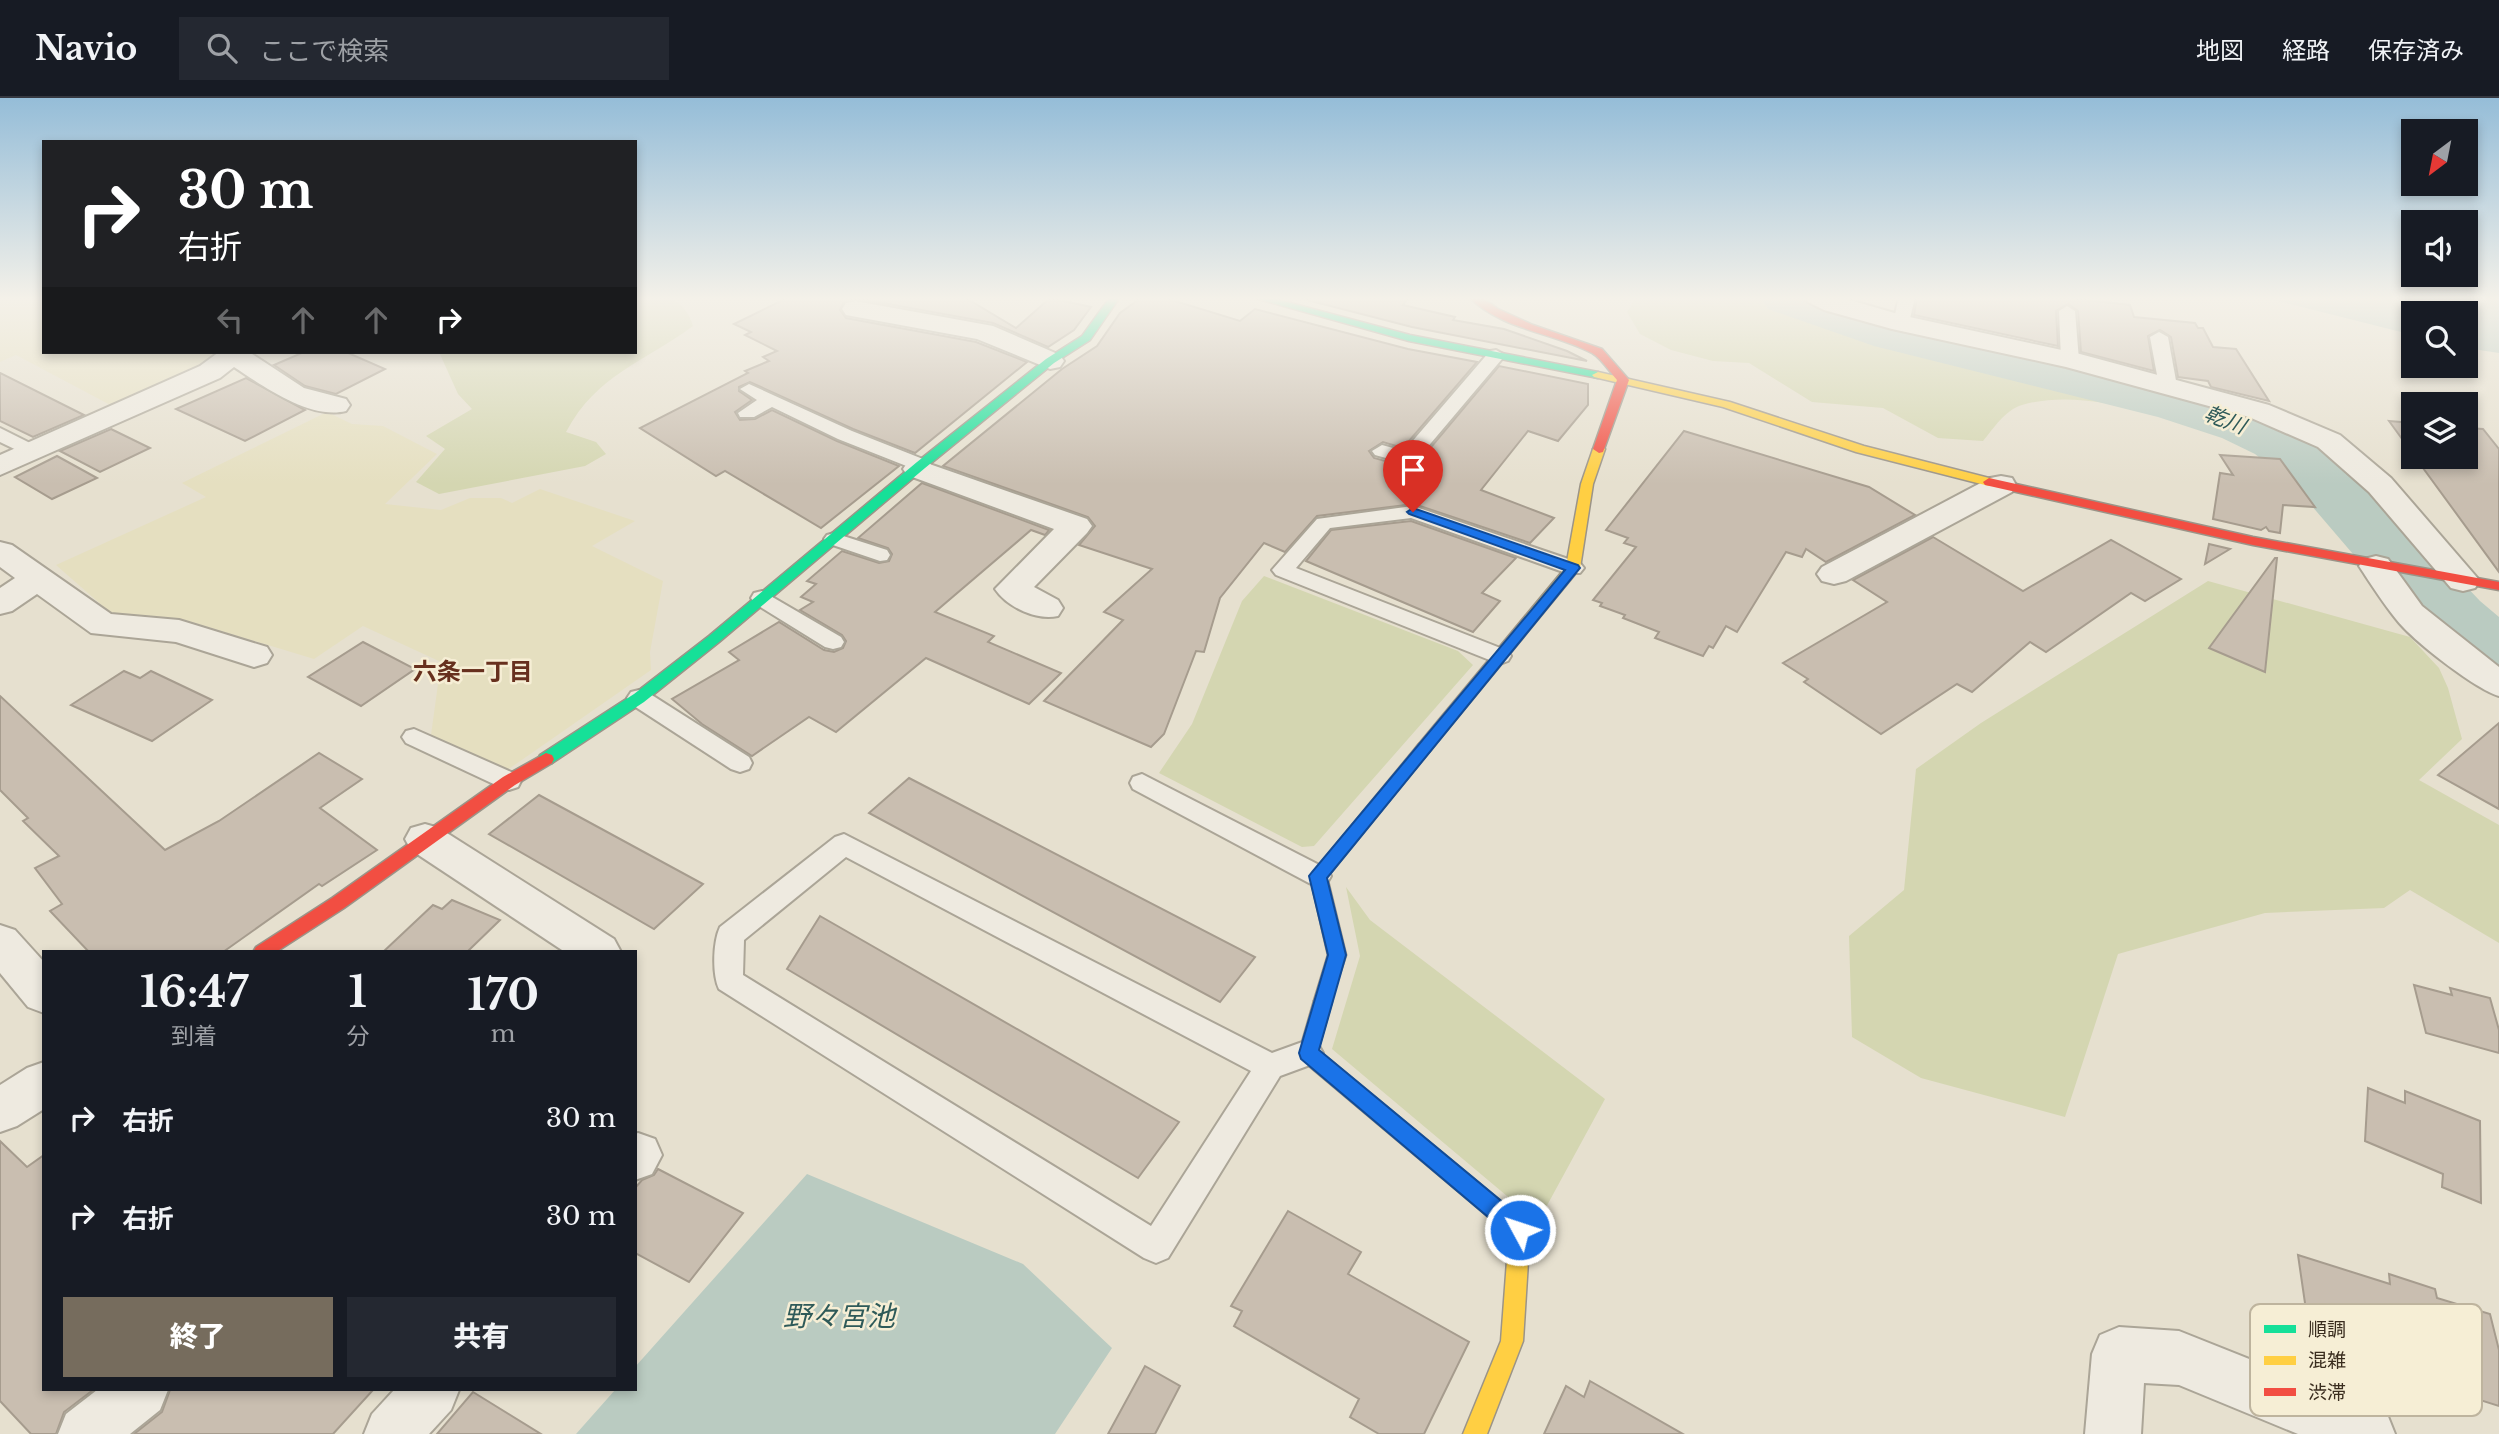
<!DOCTYPE html>
<html lang="ja">
<head>
<meta charset="utf-8">
<style>
  body { margin:0; font-family:"Libre Baskerville","Noto Sans JP",serif; background:#242831; color:#f1f3f6; height:100vh; display:flex; flex-direction:column; font-size:26px; white-space:nowrap }
  * { box-sizing:border-box; margin:0 }
  p { font-size:23px; color:#9ea1a6 }
  .icon { flex:none; width:38px; height:38px; fill:none; stroke:currentColor; stroke-width:2; stroke-linecap:round; stroke-linejoin:round }
  .map { position:relative; flex:1; overflow:hidden }
  .sheet { position:absolute; left:42px; top:852px; width:595px; height:441px; display:flex; flex-direction:column; background:#171b24; border-radius:0px; box-shadow:0 4px 10px #0003 }
  .sheet>* { flex:none }
  .guide { position:absolute; left:42px; top:42px; width:595px; height:214px; border-radius:0px; box-shadow:0 4px 10px #0003; background:#202124; color:#fff; overflow:hidden }
  .needle { width:46px; rotate:212deg }
  .tools { position:absolute; left:2401px; top:21px; display:grid; gap:14px }
  .tools a { display:grid; place-items:center; width:77px; height:77px; border-radius:0px; background:#171b24; box-shadow:0 4px 10px #0003; font-size:35px }
  .pin { position:absolute; display:grid; place-items:center; width:60px; height:60px; color:#fff; margin:-72px -30px; border-radius:50% 50% 50% 0; rotate:-45deg; box-shadow:0 0 7px #0007 }
  .pin .icon { rotate:45deg }
  .me { position:absolute; width:77px; margin:-38px; rotate:310deg; stroke-linejoin:round; filter:drop-shadow(0 0 5px #0008) }
  .turn { display:flex; align-items:center; gap:24px; height:147px; padding:0 21px; font-size:32px }
  .turn .icon { width:91px; height:91px; stroke-width:2.5 }
  .turn b { display:block; font-size:49px; line-height:60px }
  .lanes { display:flex; align-items:center; height:66px; padding:0 21px; background:#0003; justify-content:center; gap:35px; direction:ltr }
  .lanes .off { opacity:.35 }
  .eta { display:flex; justify-content:space-evenly; align-items:center; height:119px; text-align:center }
  .eta b { font-size:42px; font-weight:800; line-height:49px }
  .cta { display:flex; gap:14px; margin-top:auto; padding:14px 21px }
  .cta a { flex:1; height:80px; border-radius:0px; background:#766c5d; color:#fff; font-size:28px; font-weight:800; line-height:80px; text-align:center }
  .cta a+a { background:#242831; color:#f1f3f6 }
  ul { padding:0; list-style:none }
  li { display:flex; align-items:center; gap:21px; height:98px; padding:0 21px }
  li div { flex:1 }
  li b { display:block; font-size:26px }
  li em { font-style:normal }
  header { display:flex; align-items:center; gap:42px; box-sizing:border-box; height:98px; padding:0 35px; background:#171b24; border-bottom:2px solid #363941 }
  header strong { font-size:33px }
  nav { display:flex; gap:38px; margin-inline-start:auto; font-size:24px }
  .search { width:490px; height:63px; background:#242831; display:flex; align-items:center; gap:18px; box-sizing:border-box; padding:0 24px; border-radius:0px; color:#9ea1a6; font-size:26px }
  .map>svg:first-child { display:block }
  .farmland { fill:#e5dfc0 }
  .green { fill:#d4d6b1 }
  .water { fill:#bacbc1 }
  .lines { fill:none; stroke-linecap:round; stroke-linejoin:round }
  .river { fill:#bacbc1; fill-rule:evenodd }
  .building { fill:#c9beb0; stroke:#a69c8e; stroke-width:2 }
  .lane-casing { stroke:#aba597; stroke-width:4 }
  .street-casing { stroke:#aba597; stroke-width:4 }
  .fast-casing { stroke:#9b9488; stroke-width:3 }
  .slow-casing { stroke:#9b9488; stroke-width:3 }
  .jam-casing { stroke:#9b9488; stroke-width:3 }
  .lane { fill:#eeeae0; fill-rule:evenodd }
  .street { fill:#eeeae0; fill-rule:evenodd }
  .fast { fill:#16e098; fill-rule:evenodd }
  .slow { fill:#ffcf43; fill-rule:evenodd }
  .jam { fill:#f24e42; fill-rule:evenodd }
  .route { fill:#1a73e8; stroke:#114b97; stroke-width:2 }
  .labels { text-anchor:middle; stroke-width:5; stroke-linejoin:round; paint-order:stroke }
  .far-water-label { font-size:21px; font-style:italic; fill:#2e5a59; stroke:#f6eed5 }
  .neighbourhood-label { font-size:24px; font-weight:bold; fill:#67301e; stroke:#f6eed5 }
  .near-water-label { font-size:28px; font-style:italic; fill:#2e5a59; stroke:#f6eed5 }
  .key { fill:#f6eed5; stroke:#beb49e; stroke-width:2 }
  .key-label { font-size:19px; fill:#3a2d1f }
</style>
</head>
<body>
<header>
<strong>Navio</strong>
<div class="search"><svg class="icon" aria-label="search" viewBox="0 0 24 24"><circle cx="10" cy="10" r="6"/><path d="M15 15l6 6"/></svg>ここで検索</div>
<nav><a>地図</a><a>経路</a><a>保存済み</a></nav>
</header>
<div class="map">
<svg width="2499" height="1336" viewBox="0 0 2499 1336">
  <rect width="100%" height="100%" fill="#e6e0cf"/>
  <g class="farmland">
    <path d="M0 199H44V254H221L189 279 116 310 16 257 0 264Z"/>
    <path d="M327 314 352 326 383 328 437 356 385 406 441 412 470 400H501L512 405 540 391 635 423 592 448 663 483 650 554 651 572 503 675 431 637 441 564 363 528 314 561 192 524 113 517 56 467 206 399 182 385Z"/>
  </g>
  <g class="green">
    <path d="M635 199C664 199 683 196 693 228 643 265 597 276 566 334L596 344 606 356 585 368 439 396 416 384 445 351 426 338 472 311 458 296 439 254H635Z"/>
    <path d="M1641 199H1776L1896 238 2143 298 2224 322 2234 329 2218 331C2159 319 2083 289 2022 307 2005 312 1994 330 1983 343L1938 340 1883 310 1812 304 1749 265 1713 263 1671 252 1640 236 1627 214 1634 202Z"/>
    <path d="M1264 478 1458 553 1473 567 1314 748 1302 749 1159 675 1192 626 1242 503Z"/>
    <path d="M2208 483 2410 539 2439 570 2448 590 2462 641 2419 682 2499 727V845L2410 792 2384 810 2265 815 2118 856 2065 1019 1921 980 1852 939 1849 838 1904 792 1916 671 1981 625Z"/>
    <path d="M1346 789 1370 822 1605 1001 1538 1124 1332 951 1360 858Z"/>
  </g>
  <g class="water">
    <path d="M2262 199H2499V255L2466 250V215H2413V237Z"/>
    <path d="M807 1076 1023 1166 1112 1250 1055 1336H576L615 1292H635V1269Z"/>
  </g>
  <g class="lines">
    <path class="river" d="M1760 199H1848L1916 221 2204 291 2270 312 2303 328 2341 356 2480 503 2499 519V588L2470 580 2424 539 2293 386 2255 356 2222 340 2158 319 1874 248 1768 211Z"/>
  </g>
  <g class="building">
    <path d="M789 199H964L1016 230 1050 200 1091 209 1074 232 1048 249 993 225 855 200 844 204 840 212 846 220 976 244 1027 264 915 355 853 331 750 284 739 289V293L752 302 735 314 740 322 755 321 772 312 837 343 899 368 821 430 725 373 716 378 640 330 748 275 745 273 769 263 763 259 777 253 745 237 751 234 734 226Z"/>
    <path d="M1142 199H1162L1240 223 1255 211 1408 251 1477 264 1403 350 1383 344 1369 353 1374 360 1407 369 1417 366 1499 268 1588 286V307L1558 343 1528 333 1481 392 1554 420 1530 445 1414 406 1317 418 1285 454 1264 445 1220 500 1204 554 1196 553 1164 636 1151 649 1044 603 1123 522 1104 514 1152 471 1079 447 1095 428 1088 419 943 368 1062 271 1097 248 1120 215Z"/>
    <path d="M1310 199 1408 200 1403 207 1455 219 1453 222 1504 231 1567 253 1587 263 1412 229 1307 202Z"/>
    <path d="M1917 199H2061L2130 207 2134 219 2195 225 2198 230H2203L2213 249 2236 251 2269 303 2211 289 2208 283 2178 279 2171 239 2160 232 2148 238 2154 273 2081 254 2078 213 2068 206 2056 213 2058 248 1914 217Z"/>
    <path d="M304 254H346L385 271 336 296 305 288 274 267Z"/>
    <path d="M0 275 84 317 33 339 0 323Z"/>
    <path d="M246 280 305 312 245 343 176 311Z"/>
    <path d="M2389 323 2413 325V356Z"/>
    <path d="M2466 330 2483 331 2499 351V474L2415 359H2466Z"/>
    <path d="M111 331 150 350 100 374 60 353Z"/>
    <path d="M1684 333 1869 389 1915 417 1826 464 1806 451 1802 459 1786 454 1737 534 1726 528 1713 550 1709 548 1703 558 1655 540 1659 534 1623 520 1625 517 1600 508 1602 505 1593 502 1636 449 1624 445 1628 440 1606 432Z"/>
    <path d="M2220 357 2280 361 2315 409 2283 407 2280 435 2269 433 2266 429 2261 432 2213 421 2220 375 2233 377Z"/>
    <path d="M57 358 97 380 52 401 15 379Z"/>
    <path d="M922 385 1049 432 1045 437 1031 432 935 514 994 538 988 544 1061 575 1029 606 926 560 836 634 809 619 752 658 702 626 672 601 739 562 729 554 779 524 824 552 834 554 843 550 846 543 842 537 800 512 813 504 801 499 816 486 807 483 842 453 879 465 889 463 892 456 888 450 858 440Z"/>
    <path d="M1411 423 1516 460 1482 495 1500 503 1473 534 1306 463 1331 432Z"/>
    <path d="M1933 439 2023 493 2111 442 2181 481 2145 503 2131 495 2046 554 2030 544 1972 594 1957 586 1881 636 1804 584 1808 581 1783 565 1887 504 1853 482Z"/>
    <path d="M2209 446 2230 451 2205 466Z"/>
    <path d="M2275 460H2277L2265 574 2209 550Z"/>
    <path d="M363 544 415 571 361 608 308 579Z"/>
    <path d="M124 573 140 580 151 573 212 602 152 643 71 607Z"/>
    <path d="M0 598 165 752 219 723 319 655 362 681 320 710 377 752 322 788 319 786 223 854H89L50 813 62 806 35 770 59 758 23 723 28 720 0 692Z"/>
    <path d="M2499 625V711L2438 677Z"/>
    <path d="M909 680 1255 859 1220 904 869 715Z"/>
    <path d="M539 697 703 786 654 831 489 736Z"/>
    <path d="M452 802 500 822 467 854H383L433 807 442 811Z"/>
    <path d="M820 818 1179 1024 1138 1080 787 871Z"/>
    <path d="M2414 887 2452 897 2450 890 2490 900 2499 932V955L2426 935Z"/>
    <path d="M2368 990 2405 1005V993L2480 1023 2481 1105 2442 1089 2443 1076 2365 1043Z"/>
    <path d="M0 1043 27 1069 44 1057V1292H93L64 1314 56 1336H31L0 1303Z"/>
    <path d="M658 1071 743 1115 689 1184 635 1155V1090L642 1082 654 1077Z"/>
    <path d="M1288 1113 1361 1154 1348 1176 1469 1244 1424 1336H1379L1350 1319 1359 1301 1234 1228 1242 1213 1231 1208Z"/>
    <path d="M2298 1157 2390 1186 2389 1176 2435 1191 2437 1200 2490 1216 2499 1252V1308L2382 1271 2385 1290 2314 1267Z"/>
    <path d="M1145 1268 1180 1288 1155 1336H1108Z"/>
    <path d="M1590 1283 1683 1336H1544L1566 1288 1584 1299Z"/>
    <path d="M170 1292H373L333 1336H134L162 1314Z"/>
    <path d="M473 1294 541 1336H437Z"/>
  </g>
  <g class="lines">
    <defs>
      <g id="lane">
        <path d="M1899 199H1915L1909 225 1901 230 1893 225Z"/>
        <path d="M2067 208 2075 213 2079 262 2070 267 2061 262 2059 213Z"/>
        <path d="M2159 234 2168 239 2177 288 2168 293 2159 288 2150 239Z"/>
        <path d="M1496 252 1505 257 1502 261 1415 364 1408 366 1375 357 1372 353 1382 347 1404 353 1490 253Z"/>
        <path d="M749 286 852 333 928 363 931 367 921 373 914 371 838 341 772 309 754 319H740L738 315 757 302 740 291Z"/>
        <path d="M0 330 38 349 41 353 31 359 0 344Z"/>
        <path d="M1413 408 1580 465 1584 470 1580 475H1566L1411 420 1330 430 1296 470 1508 553 1511 558 1508 563 1500 566 1492 563 1276 477 1272 472 1317 421Z"/>
        <path d="M834 435 887 452 890 457 887 462 880 463 827 445 824 441 827 437Z"/>
        <path d="M762 493 841 539 844 544 841 549 833 551 825 549 754 505 751 500 754 495Z"/>
        <path d="M639 592 647 594 749 659 752 665 749 671 740 674 731 671 631 606 627 600 631 594Z"/>
        <path d="M414 631 518 677 521 683 518 689 509 692 500 689 406 645 402 639 406 633Z"/>
        <path d="M1142 676 1327 771 1331 778 1327 785 1318 788 1309 785 1133 691 1130 685 1133 679Z"/>
        <path d="M844 736 1272 955 1308 942 1318 946 1323 955 1318 964 1280 978 1168 1160 1156 1165 1144 1160 719 891C712 876 713 844 720 829L835 739ZM846 759 1251 973 1151 1128 743 877 744 842Z"/>
      </g>
      <g id="street">
        <path d="M1804 199H1839L1905 218 2080 256 2269 307 2340 337 2391 380 2480 483 2475 490 2463 493 2451 490 2369 394 2318 349 2249 319 2066 269 1892 231 1824 212 1808 204Z"/>
        <path d="M855 203 993 228 1060 257 1064 263 1060 269 1050 271 977 241 846 217 842 211 846 205Z"/>
        <path d="M219 254H249L304 290 346 301 350 307 346 313C310 322 263 288 234 269L220 280 0 377V357L200 268Z"/>
        <path d="M918 362 1087 421 1092 428 1087 435 1034 489 1058 502 1063 510 1058 518C1037 523 1007 509 995 491L1054 431 907 377 903 371 907 365Z"/>
        <path d="M2001 378 2012 380 2016 387 2012 394 1846 483 1834 486 1822 483 1817 476 1822 469 1990 380Z"/>
        <path d="M0 444 12 447 111 516 179 522 267 549 272 557 267 565 254 569 176 544 91 535 37 496 12 513 0 516V490L15 480 0 469Z"/>
        <path d="M2376 458 2388 461 2422 508 2499 569V598C2475 591 2412 542 2396 521 2383 505 2371 486 2359 468L2364 461Z"/>
        <path d="M425 726 439 730 614 841 621 854H565L411 752 405 741 411 730Z"/>
        <path d="M0 827 15 832 44 864V915L28 909 0 875Z"/>
        <path d="M44 964V1011L17 1028 0 1034V987L27 970Z"/>
        <path d="M638 1035 655 1041 662 1057 652 1076 635 1082V1036Z"/>
        <path d="M2119 1229 2179 1233 2387 1316 2395 1336H2298L2179 1287 2144 1285 2141 1336H2085L2092 1256 2100 1237Z"/>
        <path d="M97 1292H168L160 1312 130 1336H58L66 1316Z"/>
        <path d="M394 1292H459L451 1312 429 1336H364L372 1316Z"/>
      </g>
      <g id="fast">
        <path d="M1110 199H1120L1090 242 1054 265 925 370 719 544 644 604 552 665H540L538 661 540 657 634 596 709 538 917 364 1046 261 1082 238Z"/>
        <path d="M1251 199H1268L1410 237 1598 274 1604 277 1598 280 1409 243Z"/>
      </g>
      <g id="slow">
        <path d="M1598 274 1730 304 1864 348 1993 381 1995 384 1989 388 1856 354 1723 309 1594 279 1592 277Z"/>
        <path d="M1599 347 1605 351 1593 386 1580 470 1429 654H1419L1416 650 1419 646 1566 469 1581 386 1593 351Z"/>
        <path d="M1323 895 1329 898 1332 903 1318 952 1527 1125 1530 1132 1523 1243 1487 1336H1463L1501 1243 1509 1136 1301 961 1299 955 1314 903 1317 898Z"/>
      </g>
      <g id="jam">
        <path d="M1469 199H1481L1498 211 1533 227 1602 251 1629 282 1603 354 1599 355 1593 351 1617 282C1610 274 1601 260 1592 255 1552 234 1502 232 1469 199Z"/>
        <path d="M1989 380 2253 439 2499 484V492L2253 447 1985 387 1983 384Z"/>
        <path d="M1424 644 1432 650 1429 654 1327 779 1346 857 1329 908 1323 911 1317 908 1314 903 1328 857 1310 778 1419 646Z"/>
        <path d="M546 655 552 657 554 661 552 665 515 687 344 810 276 854H253L256 849 332 800 503 679Z"/>
      </g>
    </defs>
    <use href="#lane" class="lane-casing"/>
    <use href="#street" class="street-casing"/>
    <use href="#fast" class="fast-casing"/>
    <use href="#slow" class="slow-casing"/>
    <use href="#jam" class="jam-casing"/>
    <use href="#lane" class="lane"/>
    <use href="#street" class="street"/>
    <use href="#fast" class="fast"/>
    <use href="#slow" class="slow"/>
    <use href="#jam" class="jam"/>
  </g>
  <linearGradient id="sky" x2="0" y2="1"><stop stop-color="#95bdd8"/><stop offset="0.52" stop-color="#f4f1e9"/><stop offset="1" stop-color="#f4f1e9" stop-opacity="0"/></linearGradient>
  <rect width="2499" height="386" fill="url(#sky)"/>
  <path class="route" d="M1413 410 1578 467 1580 470 1327 780 1346 857 1319 952 1528 1125 1531 1132 1528 1140 1520 1142 1513 1140 1301 961 1299 955 1328 857 1309 778 1312 774 1565 472 1409 416 1407 414Z"/>
  <g class="labels">
    <g class="far-water-label">
      <text transform="translate(2225 322) rotate(21)" y="7">乾川</text>
    </g>
    <g class="neighbourhood-label">
      <text x="473" y="582">六条一丁目</text>
    </g>
    <g class="near-water-label">
      <text x="839" y="1228">野々宮池</text>
    </g>
  </g>
  <rect x="2250" y="1206" width="232" height="112" rx="10" class="key"/>
  <rect x="2264" y="1227" width="32" height="8" fill="#16e098"/>
  <rect x="2264" y="1258" width="32" height="9" fill="#ffcf43"/>
  <rect x="2264" y="1290" width="32" height="8" fill="#f24e42"/>
  <g class="key-label">
    <text x="2308" y="1238">順調</text>
    <text x="2308" y="1269">混雑</text>
    <text x="2308" y="1301">渋滞</text>
  </g>
</svg>
<div class="tools">
<a><svg class="needle" viewBox="-14 -14 28 28"><path d="M0-13l5 13h-10z" fill="#e53935"/><path d="M0 13l5-13h-10z" fill="#9ea1a6"/></svg></a>
<a><svg class="icon" aria-label="sound" viewBox="0 0 24 24"><path d="M4 9h4l5-4v14l-5-4H4zM17 9q2 3 0 6"/></svg></a>
<a><svg class="icon" aria-label="search" viewBox="0 0 24 24"><circle cx="10" cy="10" r="6"/><path d="M15 15l6 6"/></svg></a>
<a><svg class="icon" aria-label="layers" viewBox="0 0 24 24"><path d="M12 4l9 5-9 5-9-5zM3 14l9 5 9-5"/></svg></a>
</div>
<div class="pin" style="left:1413px;top:414px;background:#d93025"><svg class="icon" aria-label="arrive" viewBox="0 0 24 24"><path d="M6 21V4h12l-3 4 3 4H6"/></svg></div>
<svg class="me" style="left:1520px;top:1132px" viewBox="-20 -20 40 40"><circle r="17" fill="#1a73e8" stroke="#fff" stroke-width="3"/><path d="M0-11L8 9 0 5-8 9z" fill="#fff"/></svg>
<div class="guide">
<div class="turn"><svg class="icon" aria-label="right" viewBox="0 0 24 24"><path d="M7 20v-9h11M14 6l5 5-5 5"/></svg><div><b>30 m</b>右折</div></div>
<div class="lanes"><svg class="icon off" aria-label="left" viewBox="0 0 24 24"><path d="M17 20v-9H6M10 6l-5 5 5 5"/></svg><svg class="icon off" aria-label="ahead" viewBox="0 0 24 24"><path d="M12 20V5M6 11l6-6 6 6"/></svg><svg class="icon off" aria-label="ahead" viewBox="0 0 24 24"><path d="M12 20V5M6 11l6-6 6 6"/></svg><svg class="icon" aria-label="right" viewBox="0 0 24 24"><path d="M7 20v-9h11M14 6l5 5-5 5"/></svg></div>
</div>
<section class="sheet">
<div class="eta">
<div><b>16:47</b><p>到着</p></div>
<div><b>1</b><p>分</p></div>
<div><b>170</b><p>m</p></div>
</div>
<ul>
<li><svg class="icon" aria-label="right" viewBox="0 0 24 24"><path d="M7 20v-9h11M14 6l5 5-5 5"/></svg><div><b>右折</b></div><em>30 m</em></li>
<li><svg class="icon" aria-label="right" viewBox="0 0 24 24"><path d="M7 20v-9h11M14 6l5 5-5 5"/></svg><div><b>右折</b></div><em>30 m</em></li>
</ul>
<div class="cta"><a>終了</a><a>共有</a></div>
</section>
</div>
</body>
</html>
